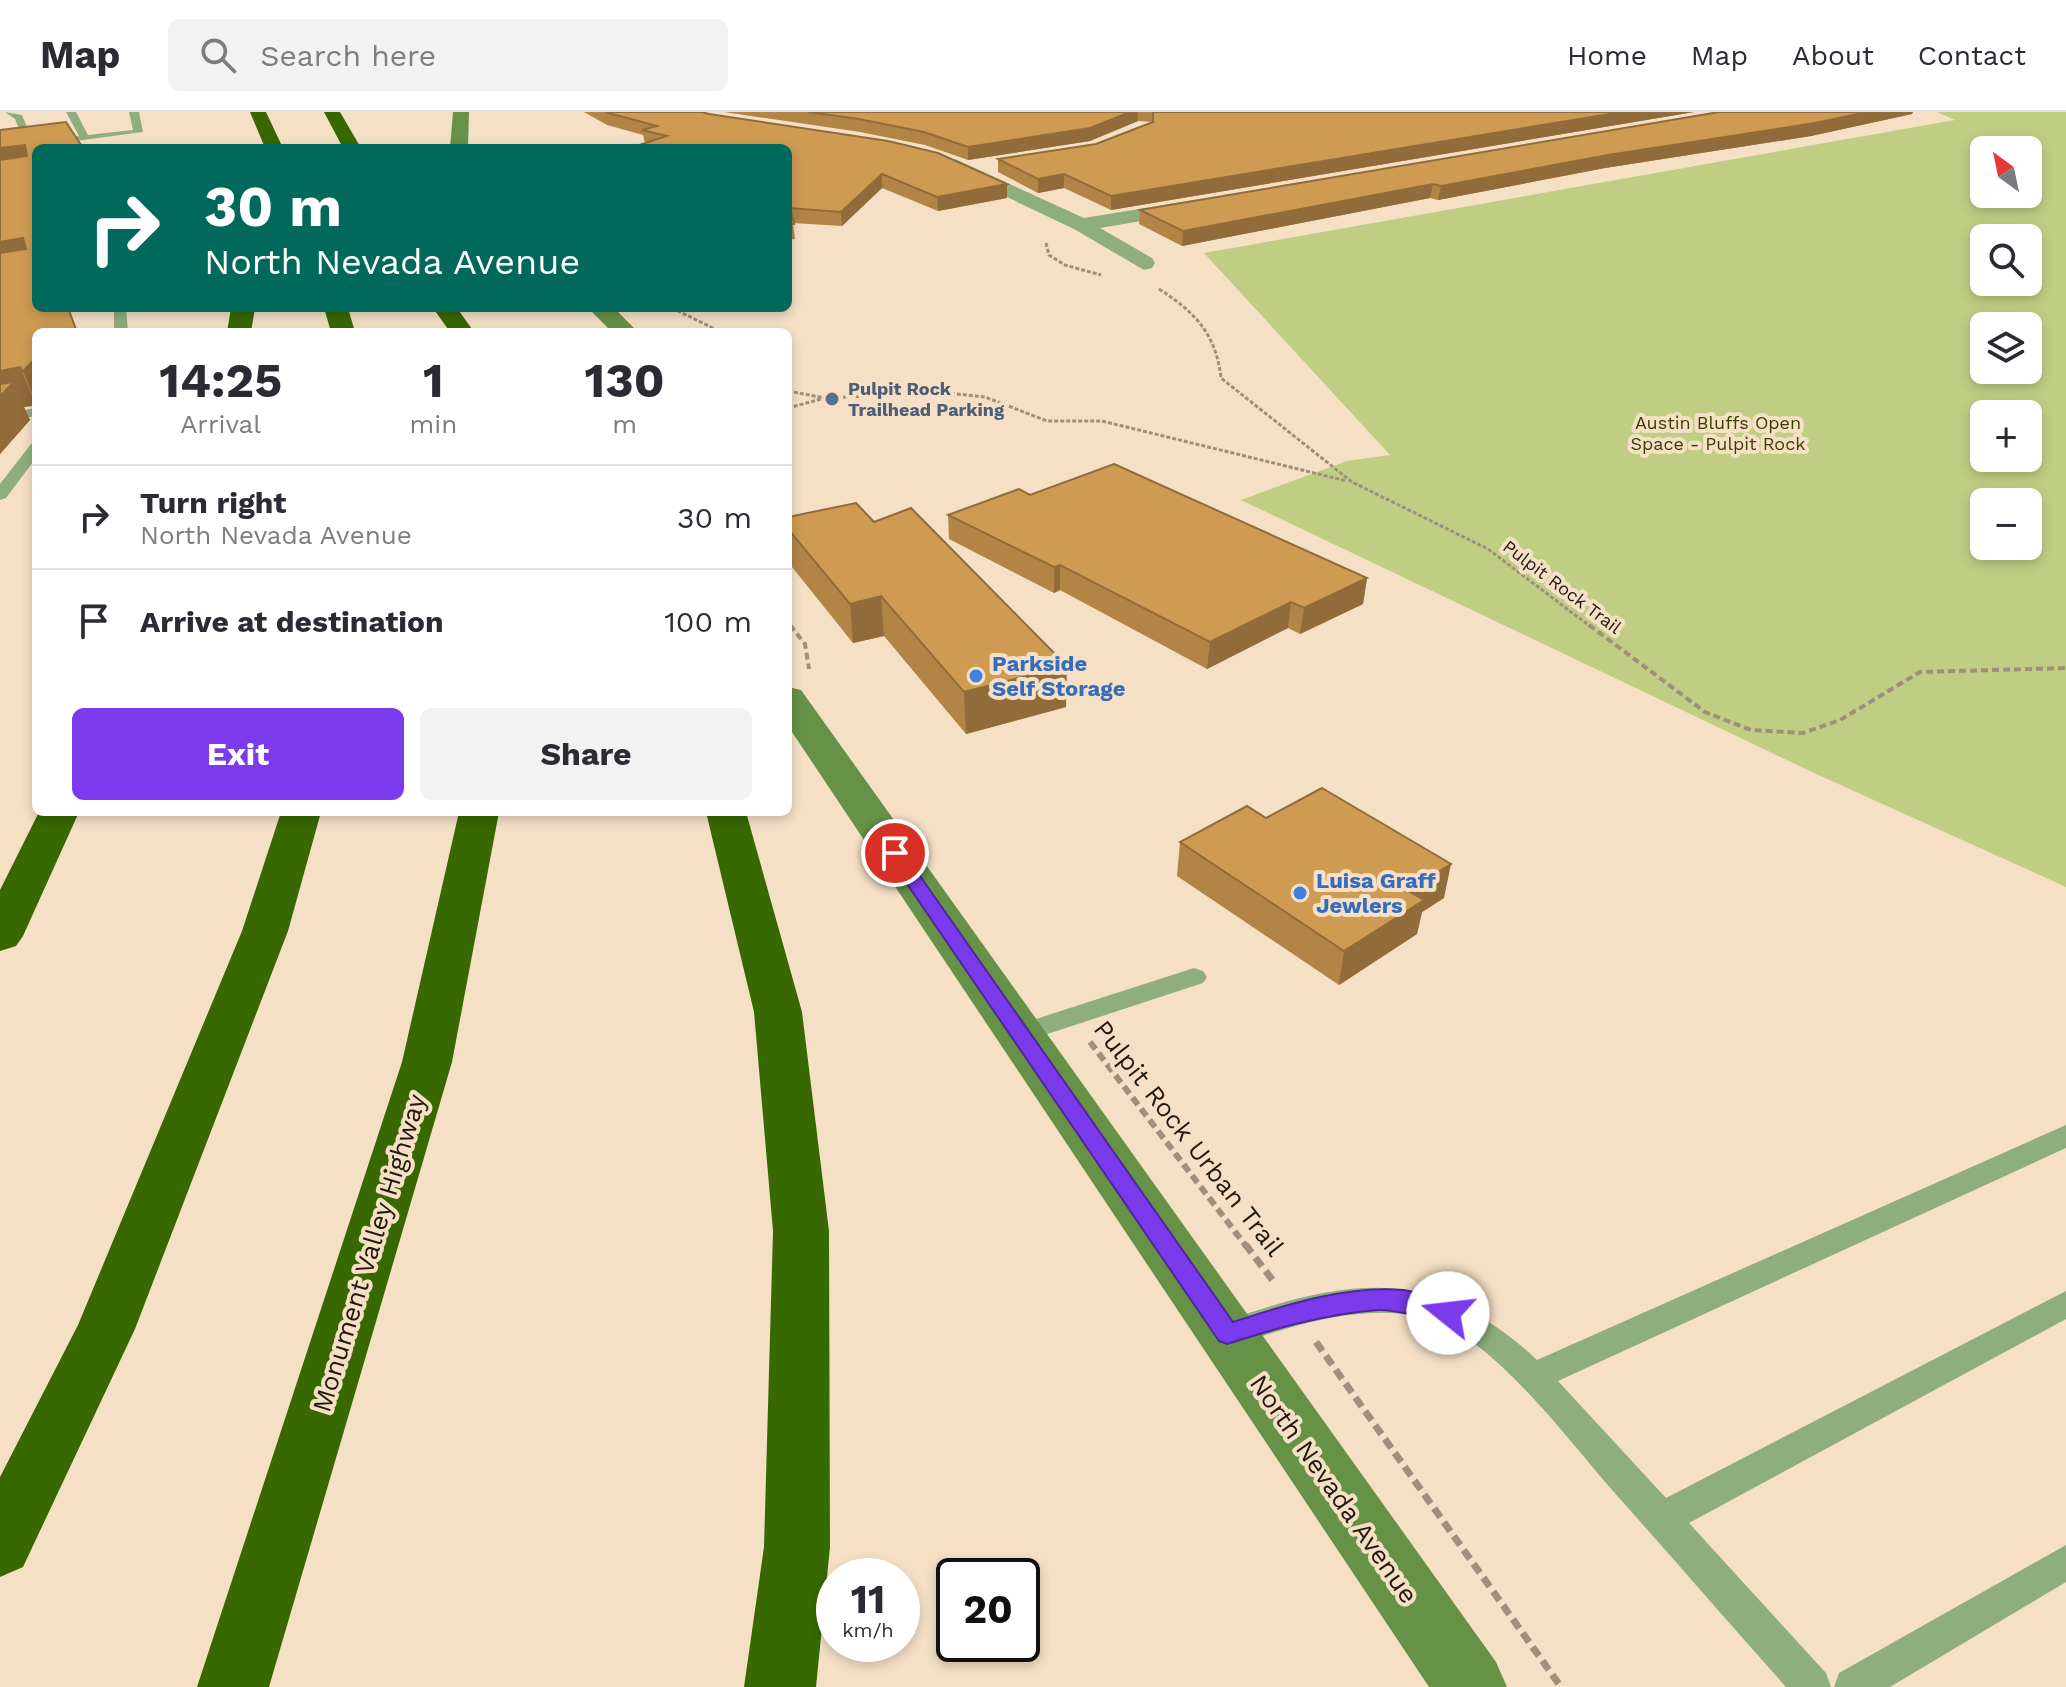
<!DOCTYPE html>
<html lang="en">
<head>
<meta charset="utf-8">
<style>
  body { margin:0; font-family:"Work Sans",sans-serif; background:#f2f2f3; color:#2b2b33; height:100vh; display:flex; flex-direction:column; font-size:30px; white-space:nowrap }
  * { box-sizing:border-box; margin:0 }
  p { font-size:26px; color:#7c7c81 }
  .icon { flex:none; width:44px; height:44px; fill:none; stroke:currentColor; stroke-width:2; stroke-linecap:round; stroke-linejoin:round }
  .map { position:relative; flex:1; overflow:hidden }
  .drawer { position:absolute; left:32px; top:216px; width:760px; height:488px; display:flex; flex-direction:column; background:#fff; border-radius:12px; box-shadow:0 4px 12px #0003 }
  .drawer>* { flex:none }
  .hud { position:absolute; left:32px; top:32px; width:760px; height:168px; border-radius:12px; box-shadow:0 4px 12px #0003; background:#00695c; color:#fff; overflow:hidden }
  .needle { width:52px; rotate:327deg }
  .buttons { position:absolute; left:1970px; top:24px; display:grid; gap:16px }
  .buttons a { display:grid; place-items:center; width:72px; height:72px; border-radius:12px; background:#fff; box-shadow:0 4px 12px #0003; font-size:40px }
  .speed { position:absolute; left:816px; top:1446px; display:flex; gap:16px; font-size:40px; font-weight:700; text-align:center }
  .speed>* { display:grid; place-content:center; width:104px; height:104px; border-radius:50%; background:#fff; box-shadow:0 4px 12px #0003; line-height:1 }
  .speed small { font-size:20px; font-weight:400 }
  .speed .limit { border:4px solid #111; border-radius:12px; background:#fff; color:#111 }
  .pin { position:absolute; display:grid; place-items:center; width:68px; height:68px; color:#fff; margin:-34px; border:4px solid #fff; border-radius:50%; box-shadow:0 2px 8px #0007 }
  .me { position:absolute; width:88px; margin:-44px; rotate:286deg; stroke-linejoin:round; filter:drop-shadow(0 0 6px #0008) }
  .turn { display:flex; align-items:center; gap:28px; height:168px; padding:0 40px; font-size:36px }
  .turn .icon { width:104px; height:104px; stroke-width:2.5 }
  .turn b { display:block; font-size:56px; line-height:68px }
  .eta { display:flex; justify-content:space-evenly; align-items:center; height:136px; text-align:center }
  .eta b { font-size:48px; font-weight:700; line-height:56px }
  .action { display:flex; gap:16px; margin-top:auto; padding:16px 40px }
  .action a { flex:1; height:92px; border-radius:12px; background:#7c3aed; color:#fff; font-size:32px; font-weight:700; line-height:92px; text-align:center }
  .action a+a { background:#f2f2f3; color:#2b2b33 }
  ul { padding:0; list-style:none }
  li { display:flex; align-items:center; gap:24px; height:104px; padding:0 40px; border-top:2px solid #e1e1e2 }
  li div { flex:1 }
  li b { display:block; font-size:30px }
  li em { font-style:normal }
  header { display:flex; align-items:center; gap:48px; box-sizing:border-box; height:112px; padding:0 40px; background:#fff; border-bottom:2px solid #e1e1e2 }
  header strong { font-size:38px }
  nav { display:flex; gap:44px; margin-inline-start:auto; font-size:28px }
  .search { width:560px; height:72px; background:#f2f2f3; display:flex; align-items:center; gap:20px; box-sizing:border-box; padding:0 28px; border-radius:12px; color:#7c7c81; font-size:30px }
  .map>svg:first-child { display:block }
  .green { fill:#bfce83; fill-rule:evenodd }
  .lines { fill:none; stroke-linecap:round; stroke-linejoin:round }
  .path-far3 { stroke:#9f8f7c; stroke-width:3; stroke-dasharray:4 2; stroke-linecap:butt }
  .path-far2 { stroke:#9f8f7c; stroke-width:4; stroke-dasharray:7 4; stroke-linecap:butt }
  .path-far1 { stroke:#9f8f7c; stroke-width:6; stroke-dasharray:9 5; stroke-linecap:butt }
  .path { stroke:#9f8f7c; stroke-width:7; stroke-dasharray:11 6; stroke-linecap:butt }
  .service { fill:#8fae7d; fill-rule:evenodd }
  .minor { fill:#8fae7d; fill-rule:evenodd }
  .secondary { fill:#669248; fill-rule:evenodd }
  .motorway { fill:#376900; fill-rule:evenodd }
  .wall { fill:#b28547 }
  .shaded-wall { fill:#916c3a }
  .building { fill:#cf9b53; stroke:#916c3a; stroke-width:2 }
  .route { fill:#7c3aed; stroke:#51269a; stroke-width:2 }
  .service-dot { fill:#5c6f8a; stroke:#f5e0c6; stroke-width:3 }
  .shop-dot { fill:#3f7fe0; stroke:#f5e0c6; stroke-width:3 }
  .labels { text-anchor:middle; stroke-width:8; stroke-linejoin:round; paint-order:stroke }
  .far-service-label { font-size:18px; font-weight:bold; fill:#4e5e75; stroke:#f5e0c6; text-anchor:start }
  .far-park-label { font-size:18px; fill:#394100; stroke:#f5e0c6 }
  .far-street-label { font-size:18px; fill:#211910; stroke:#f5e0c6 }
  .shop-label { font-size:22px; font-weight:bold; fill:#366cbe; stroke:#f5e0c6; text-anchor:start }
  .near-street-label { font-size:26px; fill:#211910; stroke:#f5e0c6 }
</style>
</head>
<body>
<header>
<strong>Map</strong>
<div class="search"><svg class="icon" aria-label="search" viewBox="0 0 24 24"><circle cx="10" cy="10" r="6"/><path d="M15 15l6 6"/></svg>Search here</div>
<nav><a>Home</a><a>Map</a><a>About</a><a>Contact</a></nav>
</header>
<div class="map">
<svg width="2066" height="1575" viewBox="0 0 2066 1575">
  <rect width="100%" height="100%" fill="#f5e0c6"/>
  <path class="green" d="M1937 0H2066V775L1814 661 1241 388 1347 349 1390 343 1204 141 1955 8ZM1984 38H2028V82H1984ZM2028 126V170H1984V126ZM2028 214V258H1984V214ZM1984 302H2028V346H1984ZM1984 390H2028V434H1984Z"/>
  <g class="lines">
    <g class="path-far3">
      <path d="M1046 131 1049 143 1065 153 1101 163"/>
      <path d="M1159 177C1195 200 1216 222 1221 266L1352 370 1488 437 1591 515"/>
      <path d="M672 196 721 220"/>
      <path d="M788 279 825 286 788 296"/>
      <path d="M825 286 948 281 985 285 1047 309H1102L1347 369"/>
      <path d="M788 510 792 515"/>
    </g>
    <g class="path-far2">
      <path d="M790 513 805 532 809 557"/>
      <path d="M1589 513 1705 600 1751 618 1803 621 1840 608 1920 560 2066 556"/>
    </g>
    <path class="path-far1" d="M1090 930 1246 1134"/>
    <g class="path">
      <path d="M1245 1132 1274 1170"/>
      <path d="M1316 1230 1561 1575"/>
    </g>
    <g class="service">
      <path d="M5 0 22 3 33 29 79 24 66 0H76L88 23 133 18 129 0H139L143 20 0 39V33L24 30 15 7Z"/>
      <path d="M114 196H126L128 220H114Z"/>
      <path d="M36 296V304L0 310V302Z"/>
      <path d="M36 330V346L6 386 0 388V372L31 332Z"/>
      <path d="M1194 856 1203 859 1207 865 1203 871 1020 931 1011 929 1007 922 1011 915Z"/>
      <path d="M2066 1013V1036L1558 1269 1666 1386 2066 1179V1207L1689 1411 1826 1561 1831 1575H1786C1728 1510 1671 1444 1613 1379 1569 1329 1488 1219 1423 1205 1357 1191 1289 1215 1227 1236L1216 1232 1211 1222 1216 1212C1343 1168 1430 1148 1537 1248Z"/>
      <path d="M2066 1433V1470L1890 1575H1834L1839 1561Z"/>
    </g>
    <path class="minor" d="M955 47 1084 106 1200 87 1210 93 1200 99 1100 116 1152 146 1155 151 1152 156 1144 158 1074 117 948 57 946 53Z"/>
    <g class="secondary">
      <path d="M453 0H469L468 36H450Z"/>
      <path d="M588 196H614L638 220H612Z"/>
      <path d="M788 575 801 578 1496 1550 1507 1575H1429L788 614Z"/>
    </g>
    <g class="motorway">
      <path d="M250 0H266L283 36H265Z"/>
      <path d="M324 0H340L361 36H343Z"/>
      <path d="M231 196H255L251 220H227Z"/>
      <path d="M324 196H348L355 220H331Z"/>
      <path d="M433 196H457L474 220H450Z"/>
      <path d="M39 700H79L23 824 16 834 0 839V778Z"/>
      <path d="M281 700H321L288 819 135 1217 23 1455 0 1465V1365L78 1213 242 819Z"/>
      <path d="M459 700H499L452 950 269 1575H197L402 950Z"/>
      <path d="M706 700H746L802 900 829 1119 830 1435 816 1575H744L764 1435 773 1119 754 900Z"/>
    </g>
  </g>
  <g class="wall">
    <path d="M584 0H702L1007 86 938 99 882 76 842 114 793 111 795 127 788 128V36L645 31 643 23 607 13Z"/>
    <path d="M724 0H1694L1111 98 1064 76 1038 81 998 60V47L1096 32 1153 10 1138 9 1090 29 968 48 925 33 860 20Z"/>
    <path d="M1719 0H1913L1912 2 1811 24 1605 56 1438 88 1430 86 1182 134 1139 112 1140 98Z"/>
    <path d="M0 18 36 36V294L24 295 30 308 0 342Z"/>
    <path d="M1030 383 1367 466 1363 492 1300 522 1288 516 1207 557 1060 478 1054 481 949 427 948 403Z"/>
    <path d="M788 405 874 410 1066 595 966 622 884 524 853 531 788 450Z"/>
    <path d="M1266 706 1444 786 1422 800 1417 822 1339 873 1177 764 1180 730Z"/>
  </g>
  <g class="shaded-wall">
    <path d="M1130 0H1138V9L1090 29 968 48V35Z"/>
    <path d="M1622 0H1694L1111 98V84Z"/>
    <path d="M1867 0H1913L1912 2 1811 24 1605 56 1438 88 1441 74 1608 43Z"/>
    <path d="M25 33 36 62 0 67V36Z"/>
    <path d="M882 62V76L842 114 841 100Z"/>
    <path d="M1064 62V76L1038 81V67Z"/>
    <path d="M1007 72V86L938 99 937 85Z"/>
    <path d="M1433 72 1430 86 1182 134 1183 119Z"/>
    <path d="M23 126 36 159 9 163 0 140V130Z"/>
    <path d="M36 246V290L23 259Z"/>
    <path d="M20 255 36 293 24 295 30 308 0 342V259Z"/>
    <path d="M1060 453V478L1054 481V455Z"/>
    <path d="M1367 466 1363 492 1300 522 1304 496Z"/>
    <path d="M881 484 884 524 853 531 850 492Z"/>
    <path d="M1291 490 1288 516 1207 557 1210 530Z"/>
    <path d="M1067 554 1066 595 966 622 964 580Z"/>
    <path d="M1451 752 1444 786 1422 800 1417 822 1339 873 1344 839 1408 779Z"/>
  </g>
  <g class="building">
    <path d="M605 0H702L709 2 888 29 938 41 1007 72 937 85 882 62 841 100 790 96 794 112 788 113V36H630L667 24 642 18 657 14Z"/>
    <path d="M808 0H1130L1090 16 968 35 924 20 859 7Z"/>
    <path d="M1153 0H1622L1111 84 1064 62 1038 67 998 47 1096 32 1153 10Z"/>
    <path d="M1719 0H1867L1815 11 1608 43 1441 74 1433 72 1183 119 1140 98Z"/>
    <path d="M66 10 83 36H36V196H68L77 220H36V246L23 259 20 255 0 259V141L26 137 23 126 0 130V48L27 44 25 33 0 36V18Z"/>
    <path d="M14 270 0 284V272Z"/>
    <path d="M1114 352 1367 466 1304 496 1291 490 1210 530 1060 453 1054 455 948 403 1019 377 1030 383Z"/>
    <path d="M856 391 874 410 911 396 1067 554 964 580 881 484 850 492 788 417V405Z"/>
    <path d="M1322 676 1451 752 1408 779 1424 788 1344 839 1180 730 1247 694 1266 706Z"/>
  </g>
  <path class="route" d="M895 735 901 737 1233 1210C1285 1193 1347 1173 1403 1178 1421 1180 1440 1188 1457 1193L1460 1201 1457 1208C1441 1213 1402 1197 1378 1198 1326 1202 1277 1216 1227 1232L1219 1229 886 741Z"/>
  <circle class="service-dot" cx="832" cy="287" r="8"/>
  <g class="shop-dot">
    <circle cx="976" cy="564" r="8"/>
    <circle cx="1300" cy="781" r="8"/>
  </g>
  <g class="labels">
    <g class="far-service-label">
      <text x="848" y="283">Pulpit Rock<tspan x="848" dy="21">Trailhead Parking</tspan></text>
    </g>
    <g class="far-park-label">
      <text x="1718" y="317">Austin Bluffs Open<tspan x="1718" dy="21">Space - Pulpit Rock</tspan></text>
    </g>
    <g class="far-street-label">
      <text transform="translate(1562 475) rotate(37)" y="6">Pulpit Rock Trail</text>
    </g>
    <g class="shop-label">
      <text x="992" y="559">Parkside<tspan x="992" dy="25">Self Storage</tspan></text>
      <text x="1316" y="776">Luisa Graff<tspan x="1316" dy="25">Jewlers</tspan></text>
    </g>
    <g class="near-street-label">
      <text transform="translate(1189 1026) rotate(52)" y="9">Pulpit Rock Urban Trail</text>
      <text transform="translate(369 1141) rotate(-73)" y="9">Monument Valley Highway</text>
      <text transform="translate(1334 1377) rotate(55)" y="9">North Nevada Avenue</text>
    </g>
  </g>
</svg>
<div class="buttons">
<a><svg class="needle" viewBox="-14 -14 28 28"><path d="M0-13l5 13h-10z" fill="#e53935"/><path d="M0 13l5-13h-10z" fill="#7c7c81"/></svg></a>
<a><svg class="icon" aria-label="search" viewBox="0 0 24 24"><circle cx="10" cy="10" r="6"/><path d="M15 15l6 6"/></svg></a>
<a><svg class="icon" aria-label="layers" viewBox="0 0 24 24"><path d="M12 4l9 5-9 5-9-5zM3 14l9 5 9-5"/></svg></a>
<a>+</a>
<a>−</a>
</div>
<div class="speed"><div>11<small>km/h</small></div><div class="limit">20</div></div>
<div class="pin" style="left:895px;top:741px;background:#d93025"><svg class="icon" aria-label="arrive" viewBox="0 0 24 24"><path d="M6 21V4h12l-3 4 3 4H6"/></svg></div>
<svg class="me" style="left:1448px;top:1201px" viewBox="-20 -20 40 40"><circle r="19" fill="#fff"/><path d="M0-13L10 11 0 6-10 11z" fill="#7c3aed"/></svg>
<div class="hud">
<div class="turn"><svg class="icon" aria-label="right" viewBox="0 0 24 24"><path d="M7 20v-9h11M14 6l5 5-5 5"/></svg><div><b>30 m</b>North Nevada Avenue</div></div>
</div>
<section class="drawer">
<div class="eta">
<div><b>14:25</b><p>Arrival</p></div>
<div><b>1</b><p>min</p></div>
<div><b>130</b><p>m</p></div>
</div>
<ul>
<li><svg class="icon" aria-label="right" viewBox="0 0 24 24"><path d="M7 20v-9h11M14 6l5 5-5 5"/></svg><div><b>Turn right</b><p>North Nevada Avenue</p></div><em>30 m</em></li>
<li><svg class="icon" aria-label="arrive" viewBox="0 0 24 24"><path d="M6 21V4h12l-3 4 3 4H6"/></svg><div><b>Arrive at destination</b></div><em>100 m</em></li>
</ul>
<div class="action"><a>Exit</a><a>Share</a></div>
</section>
</div>
</body>
</html>
